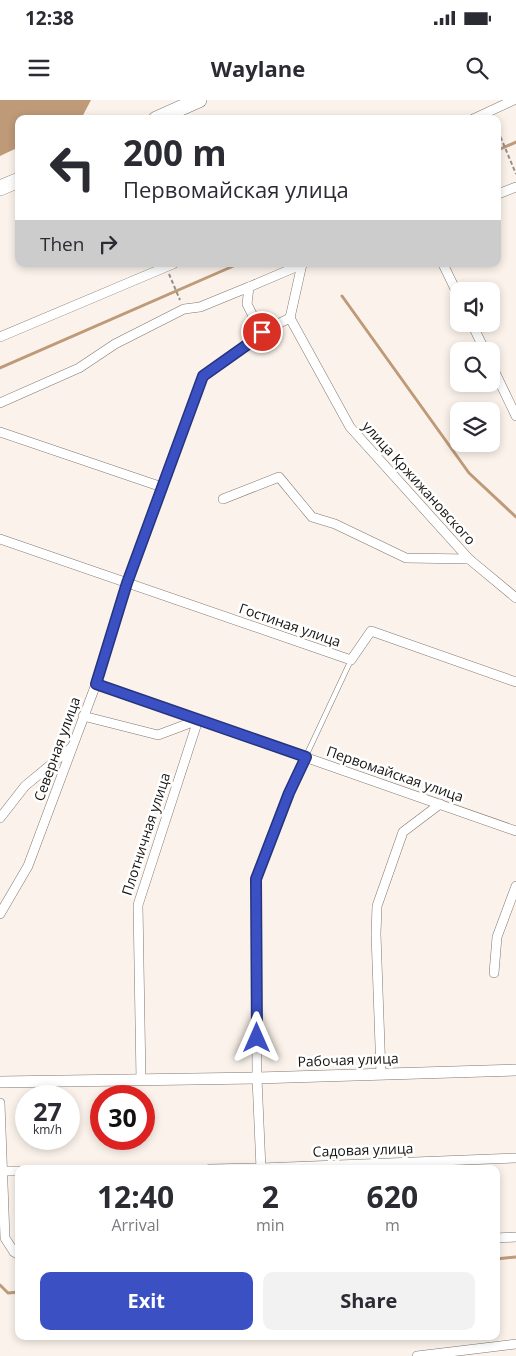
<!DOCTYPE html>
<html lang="en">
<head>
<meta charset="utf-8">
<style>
  body { margin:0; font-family:"Open Sans",sans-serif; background:#f2f2f3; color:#2b2b33; height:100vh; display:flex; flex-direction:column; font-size:19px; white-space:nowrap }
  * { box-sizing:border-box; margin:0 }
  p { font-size:16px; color:#7c7c81 }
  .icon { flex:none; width:28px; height:28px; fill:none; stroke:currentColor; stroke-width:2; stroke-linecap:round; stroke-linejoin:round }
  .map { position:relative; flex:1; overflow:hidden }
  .side { position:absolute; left:15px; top:1065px; width:485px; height:175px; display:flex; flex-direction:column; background:#fff; border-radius:10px; box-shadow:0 2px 8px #0003 }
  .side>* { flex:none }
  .banner { position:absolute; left:15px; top:15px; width:486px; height:152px; border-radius:10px; box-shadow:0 2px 8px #0003; background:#fff; color:#2b2b33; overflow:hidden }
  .fabs { position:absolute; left:450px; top:182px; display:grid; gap:10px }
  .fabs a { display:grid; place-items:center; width:50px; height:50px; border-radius:10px; background:#fff; box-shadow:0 2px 8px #0003; font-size:25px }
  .speed { position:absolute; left:15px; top:985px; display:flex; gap:10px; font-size:25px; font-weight:700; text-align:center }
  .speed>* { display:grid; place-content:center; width:65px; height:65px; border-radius:50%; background:#fff; box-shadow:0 2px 8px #0003; line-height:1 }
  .speed small { font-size:12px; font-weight:400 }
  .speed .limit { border:8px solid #d22; background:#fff; color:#111 }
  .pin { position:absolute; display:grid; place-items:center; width:42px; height:42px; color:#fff; margin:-21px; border:2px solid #fff; border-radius:50%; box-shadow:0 1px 5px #0007 }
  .me { position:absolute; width:55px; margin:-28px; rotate:0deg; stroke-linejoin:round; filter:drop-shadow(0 0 4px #0008) }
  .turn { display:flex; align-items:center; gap:18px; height:105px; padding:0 25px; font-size:22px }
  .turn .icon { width:65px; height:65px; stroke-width:2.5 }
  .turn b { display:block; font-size:35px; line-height:42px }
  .then { display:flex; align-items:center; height:48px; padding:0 25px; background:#0003; gap:10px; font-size:19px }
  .eta { display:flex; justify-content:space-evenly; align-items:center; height:85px; text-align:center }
  .eta b { font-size:30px; font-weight:700; line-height:35px }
  .action { display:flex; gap:10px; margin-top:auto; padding:10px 25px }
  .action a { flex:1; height:58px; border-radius:10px; background:#3a50c3; color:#fff; font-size:20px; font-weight:700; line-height:58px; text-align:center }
  .action a+a { background:#f2f2f3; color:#2b2b33 }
  .status { display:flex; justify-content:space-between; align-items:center; height:35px; padding:0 25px; background:#fff; direction:ltr }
  .status svg { height:14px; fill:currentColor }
  header { display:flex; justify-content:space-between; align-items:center; height:65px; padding:0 25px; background:#fff; font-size:22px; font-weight:700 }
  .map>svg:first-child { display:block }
  .water { fill:#bf9a78 }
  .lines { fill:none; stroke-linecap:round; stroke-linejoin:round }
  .stream { stroke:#bf9a78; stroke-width:3 }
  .service-casing { stroke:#7f7771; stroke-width:5.5 }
  .minor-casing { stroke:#7f7771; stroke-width:10 }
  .tertiary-casing { stroke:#7f7771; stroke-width:12 }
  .primary-casing { stroke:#7f7771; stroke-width:16 }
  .path { stroke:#958f8a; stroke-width:2; stroke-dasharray:4 2.5; stroke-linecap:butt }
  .service { stroke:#fff; stroke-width:4.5 }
  .minor { stroke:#fff; stroke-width:9 }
  .tertiary { stroke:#fff; stroke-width:11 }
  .primary { stroke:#fff; stroke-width:15 }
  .route-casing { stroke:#26347f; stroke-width:12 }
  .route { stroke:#3a50c3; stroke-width:9 }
  .labels { text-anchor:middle; stroke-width:5; stroke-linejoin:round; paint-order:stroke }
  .street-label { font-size:14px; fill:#161311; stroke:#fff }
</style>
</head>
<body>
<div class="status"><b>12:38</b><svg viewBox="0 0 49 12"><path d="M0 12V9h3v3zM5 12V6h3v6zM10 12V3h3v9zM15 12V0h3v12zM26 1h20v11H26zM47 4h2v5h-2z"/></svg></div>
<header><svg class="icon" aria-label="menu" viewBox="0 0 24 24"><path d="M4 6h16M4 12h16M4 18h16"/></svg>Waylane<svg class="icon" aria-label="search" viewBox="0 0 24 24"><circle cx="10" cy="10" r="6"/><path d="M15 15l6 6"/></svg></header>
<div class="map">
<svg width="516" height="1256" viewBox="0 0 516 1256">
  <rect width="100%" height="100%" fill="#fbf3eb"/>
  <path class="water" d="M0 0H91L81 19H19V47L0 56Z"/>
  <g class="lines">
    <g class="stream">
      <path d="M498 50 516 42"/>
      <path d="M342 196 469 373 516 417"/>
      <path d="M0 268 238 164"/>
      <path d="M496 1159 516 1157"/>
      <path d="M0 1185 8 1193 19 1192"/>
    </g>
    <defs>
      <path id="service" d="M306 656 351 560"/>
      <g id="minor">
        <path d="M473 19 514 0"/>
        <path d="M498 94 516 87"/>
        <path d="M443 164 459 197"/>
        <path d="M290 218 350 327 469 459 516 498"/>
        <path d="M290 218 302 164"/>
        <path d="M472 224 485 251"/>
        <path d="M261 232 247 204 249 187 303 164"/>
        <path d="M0 237 173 164"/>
        <path d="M491 264 516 316"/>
        <path d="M0 303 79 268 115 244 184 209 200 207 249 187"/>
        <path d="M0 332 162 387"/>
        <path d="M223 399 279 377 312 417 335 424 406 458 469 459"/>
        <path d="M0 439 351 560 371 531 516 582"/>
        <path d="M96 584 516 731"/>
        <path d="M83 616 158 635 198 620"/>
        <path d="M0 718 25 686 71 648"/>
        <path d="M0 814 28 766 96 584 127 483 203 276 251 242 261 232 290 218"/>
        <path d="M494 873 497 837 516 786"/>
        <path d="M381 974 376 834 377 806 403 732 440 704"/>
        <path d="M141 980 138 805 198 620"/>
        <path d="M0 1003 5 1138 14 1152 19 1155"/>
        <path d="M210 1069 261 1068 516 1058"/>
        <path d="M261 1069 257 978 256 779 289 693 306 657"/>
        <path d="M2 1071H19"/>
        <path d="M496 1138 516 1137"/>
        <path d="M417 1256 516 1244"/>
      </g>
      <path id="tertiary" d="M0 982 257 978 516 970"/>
      <g id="primary">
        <path d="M156 19 199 0"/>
        <path d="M0 88 19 80"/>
      </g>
    </defs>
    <use href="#service" class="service-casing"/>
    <use href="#minor" class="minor-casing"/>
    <use href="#tertiary" class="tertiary-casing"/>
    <use href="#primary" class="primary-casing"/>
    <g class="path">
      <path d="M498 31 516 74"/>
      <path d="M169 174 180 200"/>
    </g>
    <use href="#service" class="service"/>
    <use href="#minor" class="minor"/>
    <use href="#tertiary" class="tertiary"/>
    <use href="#primary" class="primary"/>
  </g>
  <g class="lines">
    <defs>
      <path id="route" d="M257 938 256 779 289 693 306 657 96 584 127 483 203 276 251 242 262 232"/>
    </defs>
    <use href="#route" class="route-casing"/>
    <use href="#route" class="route"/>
  </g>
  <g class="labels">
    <g class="street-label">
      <text transform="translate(419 383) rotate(48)" y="5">улица Кржижановского</text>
      <text transform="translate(290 525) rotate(19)" y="5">Гостиная улица</text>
      <text transform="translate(57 649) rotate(-70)" y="5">Северная улица</text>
      <text transform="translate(395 674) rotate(19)" y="5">Первомайская улица</text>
      <text transform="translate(146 734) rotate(-72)" y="5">Плотничная улица</text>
      <text transform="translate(348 960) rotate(-2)" y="5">Рабочая улица</text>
      <text transform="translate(363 1050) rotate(-2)" y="5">Садовая улица</text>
    </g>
  </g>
</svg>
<div class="fabs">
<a><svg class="icon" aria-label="sound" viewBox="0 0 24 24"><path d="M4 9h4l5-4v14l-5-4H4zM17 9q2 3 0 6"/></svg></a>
<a><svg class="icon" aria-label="search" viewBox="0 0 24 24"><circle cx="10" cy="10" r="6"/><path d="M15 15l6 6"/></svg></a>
<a><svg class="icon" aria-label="layers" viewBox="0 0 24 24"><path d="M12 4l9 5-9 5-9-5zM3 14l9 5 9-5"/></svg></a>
</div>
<div class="speed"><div>27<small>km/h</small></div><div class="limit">30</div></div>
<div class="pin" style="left:262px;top:232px;background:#d93025"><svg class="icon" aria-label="arrive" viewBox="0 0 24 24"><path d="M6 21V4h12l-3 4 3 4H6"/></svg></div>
<svg class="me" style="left:257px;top:938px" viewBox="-20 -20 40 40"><path d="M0-17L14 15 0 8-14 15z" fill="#3a50c3" stroke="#fff" stroke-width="4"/></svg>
<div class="banner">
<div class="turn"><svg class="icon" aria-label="left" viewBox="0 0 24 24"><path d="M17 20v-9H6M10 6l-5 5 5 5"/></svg><div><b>200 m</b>Первомайская улица</div></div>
<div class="then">Then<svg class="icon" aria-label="right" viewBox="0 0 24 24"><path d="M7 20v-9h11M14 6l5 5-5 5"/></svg></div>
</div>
<section class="side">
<div class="eta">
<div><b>12:40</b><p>Arrival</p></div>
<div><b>2</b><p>min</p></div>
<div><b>620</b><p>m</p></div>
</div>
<div class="action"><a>Exit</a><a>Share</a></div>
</section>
</div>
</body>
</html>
